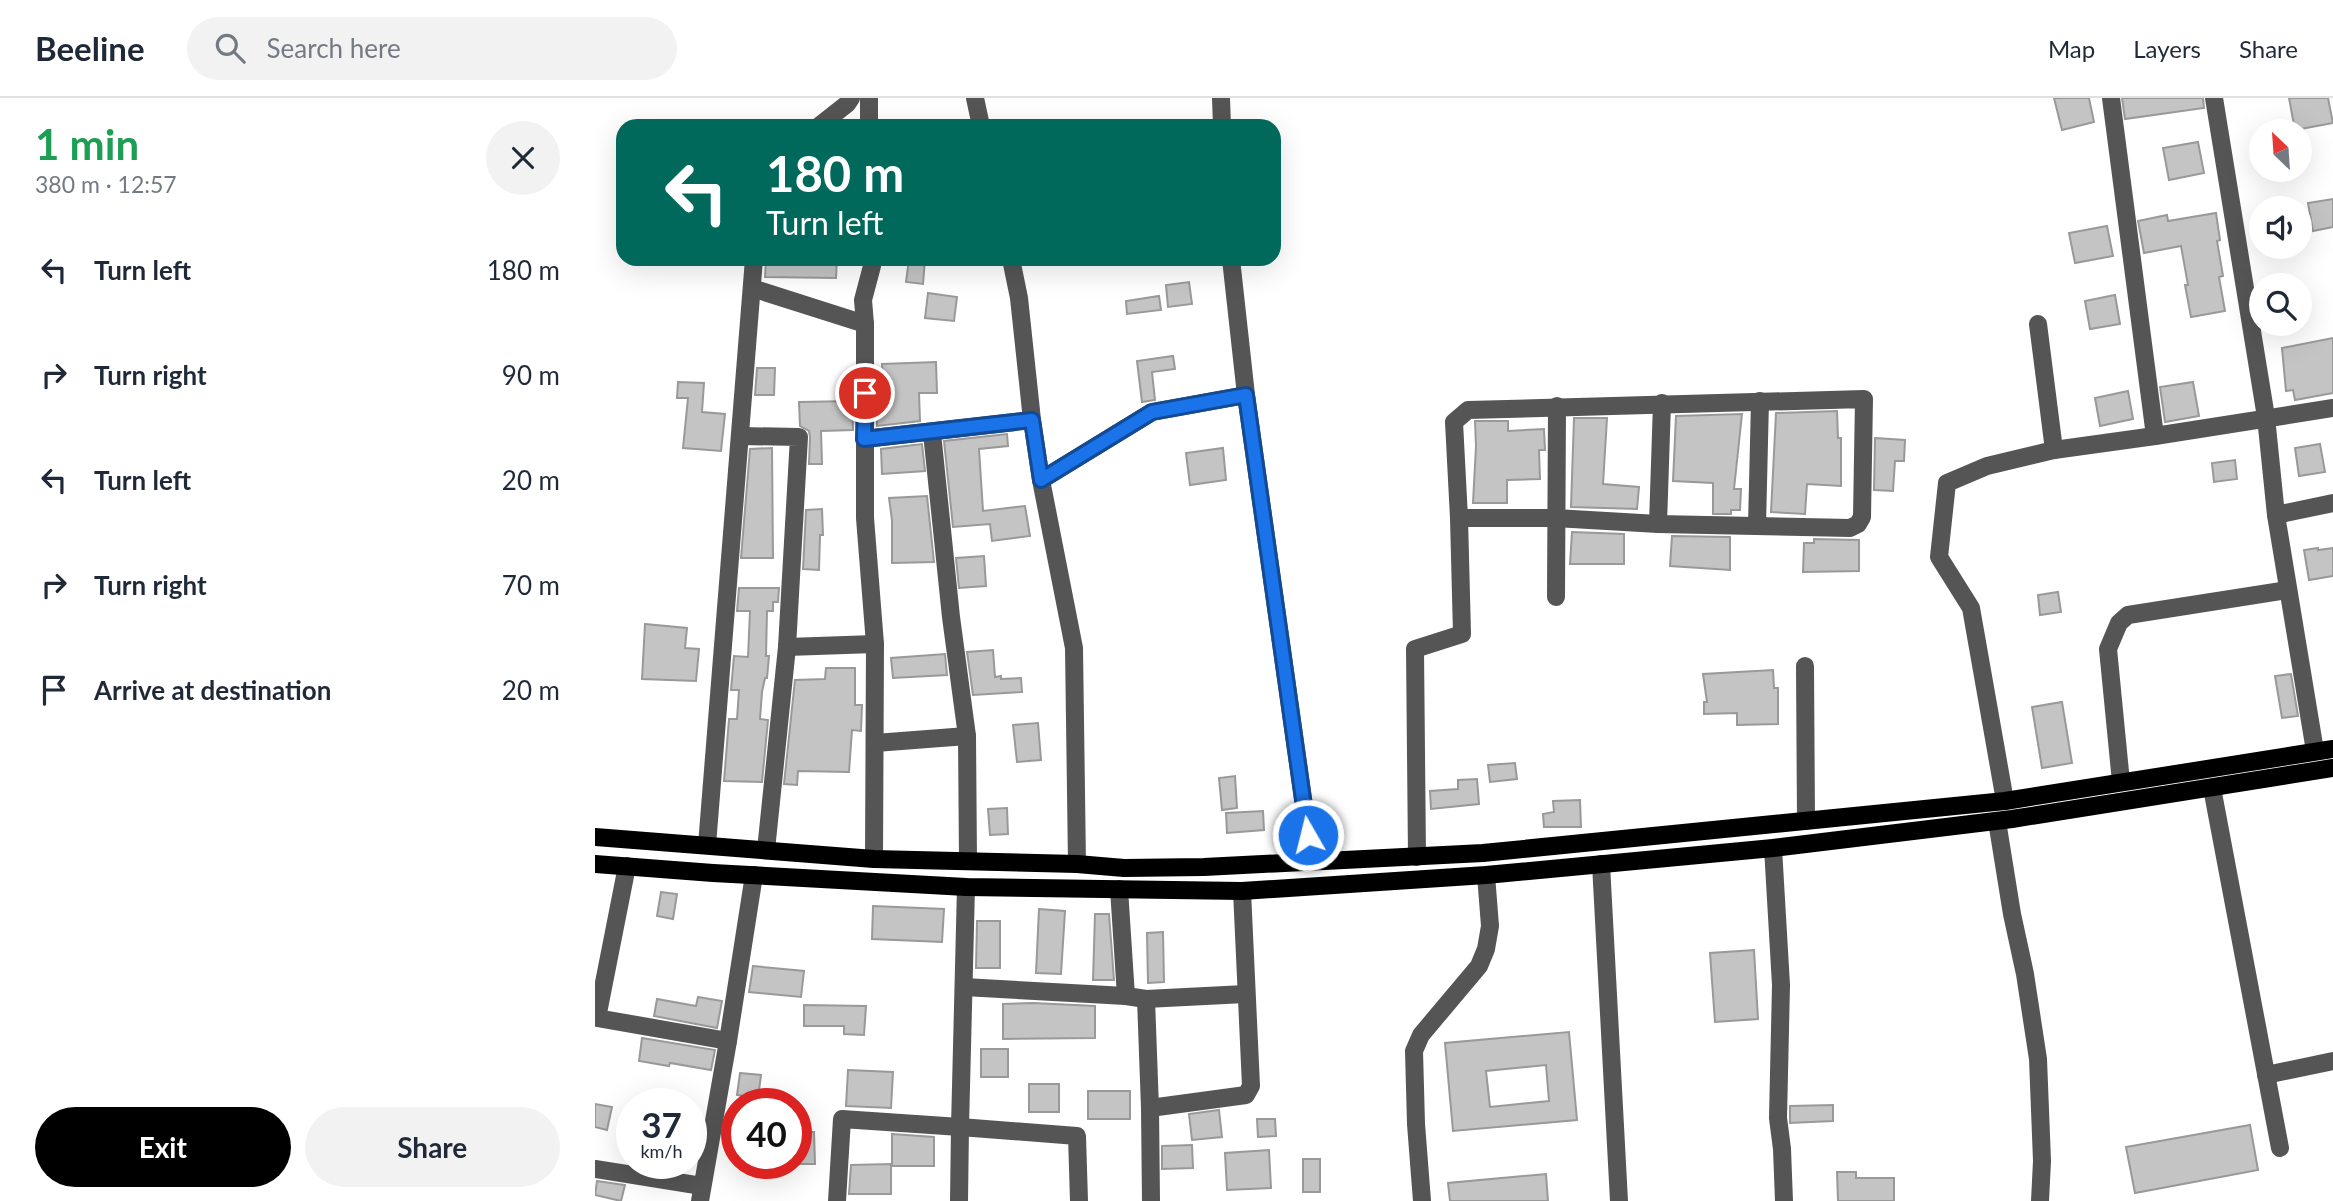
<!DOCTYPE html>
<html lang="en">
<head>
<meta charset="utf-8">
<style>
  body { margin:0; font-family:Lato,sans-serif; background:#f2f2f3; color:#1f2937; height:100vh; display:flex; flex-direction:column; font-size:26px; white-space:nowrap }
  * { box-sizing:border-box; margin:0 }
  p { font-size:23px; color:#747a83 }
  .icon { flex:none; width:38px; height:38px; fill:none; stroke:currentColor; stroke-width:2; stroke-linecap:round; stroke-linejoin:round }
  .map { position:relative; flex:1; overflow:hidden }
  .sheet { display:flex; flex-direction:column; background:#fff; width:595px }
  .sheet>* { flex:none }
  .hud { position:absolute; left:21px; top:21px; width:665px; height:147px; border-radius:21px; box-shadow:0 7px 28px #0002; background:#00695c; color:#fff; overflow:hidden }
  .needle { width:46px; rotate:335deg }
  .controls { position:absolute; left:1654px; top:21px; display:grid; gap:14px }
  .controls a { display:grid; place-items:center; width:63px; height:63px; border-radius:50%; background:#fff; box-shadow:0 7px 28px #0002; font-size:35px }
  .speed { position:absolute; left:21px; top:990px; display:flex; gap:14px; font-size:35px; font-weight:700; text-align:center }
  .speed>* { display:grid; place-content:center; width:91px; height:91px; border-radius:50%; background:#fff; box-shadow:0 7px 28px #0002; line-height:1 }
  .speed small { font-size:18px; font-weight:400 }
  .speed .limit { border:10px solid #d22; background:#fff; color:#111 }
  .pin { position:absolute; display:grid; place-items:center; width:60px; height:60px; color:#fff; margin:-30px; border:4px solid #fff; border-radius:50%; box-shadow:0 2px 7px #0007 }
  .me { position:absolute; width:77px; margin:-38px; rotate:352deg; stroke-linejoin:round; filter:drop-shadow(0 0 5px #0008) }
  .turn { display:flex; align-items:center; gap:24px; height:147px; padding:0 35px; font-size:32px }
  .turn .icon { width:91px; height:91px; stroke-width:2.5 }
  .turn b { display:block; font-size:49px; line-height:60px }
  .round { display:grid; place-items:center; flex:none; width:74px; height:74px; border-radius:37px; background:#f2f2f3 }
  .head { display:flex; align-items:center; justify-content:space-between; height:119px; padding:0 35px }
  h1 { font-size:42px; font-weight:700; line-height:52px; color:#1e9e55 }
  .action { display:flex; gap:14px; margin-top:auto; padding:14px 35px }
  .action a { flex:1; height:80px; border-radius:42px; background:#000; color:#fff; font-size:28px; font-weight:700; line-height:80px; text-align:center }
  .action a+a { background:#f2f2f3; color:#1f2937 }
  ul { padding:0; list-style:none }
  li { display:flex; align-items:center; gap:21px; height:105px; padding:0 35px }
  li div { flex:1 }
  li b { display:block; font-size:26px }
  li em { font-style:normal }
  header { display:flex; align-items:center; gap:42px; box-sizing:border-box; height:98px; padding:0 35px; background:#fff; border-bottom:2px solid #e0e1e3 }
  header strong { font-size:33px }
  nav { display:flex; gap:38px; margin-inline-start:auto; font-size:24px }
  .search { width:490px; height:63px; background:#f2f2f3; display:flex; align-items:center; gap:18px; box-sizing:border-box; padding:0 24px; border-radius:38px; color:#747a83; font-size:26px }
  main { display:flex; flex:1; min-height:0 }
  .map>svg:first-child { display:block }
  .building { fill:#c4c4c4; stroke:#999; stroke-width:2; fill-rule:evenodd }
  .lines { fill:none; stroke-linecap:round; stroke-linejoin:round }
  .minor { stroke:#555; stroke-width:18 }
  .major { stroke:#000; stroke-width:18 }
  .route-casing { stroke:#114b97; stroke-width:18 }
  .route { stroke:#1a73e8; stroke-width:12 }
</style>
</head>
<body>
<header>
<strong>Beeline</strong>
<div class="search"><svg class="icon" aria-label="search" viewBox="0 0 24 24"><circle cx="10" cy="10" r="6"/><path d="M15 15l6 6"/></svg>Search here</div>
<nav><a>Map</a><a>Layers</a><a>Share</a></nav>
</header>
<main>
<section class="sheet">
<div class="head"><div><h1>1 min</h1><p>380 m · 12:57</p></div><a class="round"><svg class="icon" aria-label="close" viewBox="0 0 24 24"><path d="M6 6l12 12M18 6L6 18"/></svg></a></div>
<ul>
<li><svg class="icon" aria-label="left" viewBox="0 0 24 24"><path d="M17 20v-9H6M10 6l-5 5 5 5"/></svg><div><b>Turn left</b></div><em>180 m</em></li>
<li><svg class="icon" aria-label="right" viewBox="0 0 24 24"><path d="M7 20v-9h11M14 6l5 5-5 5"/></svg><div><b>Turn right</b></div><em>90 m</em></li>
<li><svg class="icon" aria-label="left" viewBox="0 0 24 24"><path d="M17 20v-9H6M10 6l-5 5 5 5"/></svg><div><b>Turn left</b></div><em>20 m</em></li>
<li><svg class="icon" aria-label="right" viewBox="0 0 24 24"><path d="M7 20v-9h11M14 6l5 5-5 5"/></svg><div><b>Turn right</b></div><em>70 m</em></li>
<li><svg class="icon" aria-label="arrive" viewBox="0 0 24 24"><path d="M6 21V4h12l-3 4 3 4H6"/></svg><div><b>Arrive at destination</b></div><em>20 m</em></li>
</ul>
<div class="action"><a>Exit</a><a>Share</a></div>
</section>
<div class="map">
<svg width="1738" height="1103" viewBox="0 0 1738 1103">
  <rect width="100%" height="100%" fill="#fff"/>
  <g class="building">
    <path d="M1459 0H1494L1499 24 1467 32Z"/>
    <path d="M1527 0H1608L1609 10 1530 21Z"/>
    <path d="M1694 0H1733L1738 25 1700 32Z"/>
    <path d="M1603 44 1609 75 1574 82 1568 50Z"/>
    <path d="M1738 101V129L1718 133 1713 105Z"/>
    <path d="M1621 115 1625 142 1622 143 1628 178 1624 179 1630 213 1596 219 1590 187H1593L1586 148 1549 155 1543 123 1572 117 1573 123Z"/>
    <path d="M1512 128 1518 158 1480 165 1474 135Z"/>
    <path d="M171 161H242L241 180 170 179Z"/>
    <path d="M314 161H330L328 186 311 184Z"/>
    <path d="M594 184 597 206 573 209 571 187Z"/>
    <path d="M333 195 362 199 359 223 330 220Z"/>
    <path d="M1520 197 1525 226 1495 231 1490 203Z"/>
    <path d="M564 198 566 212 532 216 531 203Z"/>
    <path d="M1738 240V295L1700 302 1698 292 1691 293 1687 250Z"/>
    <path d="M578 258 580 271 557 274 560 302 547 304 542 263Z"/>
    <path d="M341 264 342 295H324L325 323 282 328V314L289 313 287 266Z"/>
    <path d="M162 270H180L179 297H160Z"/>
    <path d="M83 284 109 285 107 314 130 316 126 353 88 350 93 300H82Z"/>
    <path d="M1598 284 1604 318 1570 324 1565 289Z"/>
    <path d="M1533 293 1538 321 1505 328 1500 300Z"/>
    <path d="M257 303 258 332 226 333 227 366H214L215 339 214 333 205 328 204 304Z"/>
    <path d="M1242 313 1243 340H1246V388L1212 386 1210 416 1176 414 1181 315Z"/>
    <path d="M1147 316 1139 391H1146L1145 412H1136V416H1118V385L1078 383 1081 318Z"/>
    <path d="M979 320H1012L1008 386 1044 389 1042 411 976 409Z"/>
    <path d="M880 323H913V333L949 331 950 352H944L945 381 912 382V405H878L881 348Z"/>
    <path d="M412 336 413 348 384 351 388 413 430 408 435 438 397 443 395 426 358 429 349 343Z"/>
    <path d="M1280 340 1310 342 1309 363H1300L1298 393 1279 392Z"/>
    <path d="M327 346 330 373 287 376 286 351Z"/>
    <path d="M1725 346 1730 374 1704 378 1700 350Z"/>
    <path d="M177 350 178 460H146L155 351Z"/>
    <path d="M628 350 631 382 595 387 591 355Z"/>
    <path d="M1640 362 1642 381 1619 384 1617 365Z"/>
    <path d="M332 398 339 464 297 465V422L294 400Z"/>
    <path d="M227 411 228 437H225L224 472 208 471 211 412Z"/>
    <path d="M977 434 1029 436V466H975Z"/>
    <path d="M1077 438 1135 439V472L1075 468Z"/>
    <path d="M1219 441 1264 442V473L1208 474 1209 445H1219Z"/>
    <path d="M1723 450V452L1738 450V478L1714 482 1709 452Z"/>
    <path d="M389 458 391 488 364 490 361 460Z"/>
    <path d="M144 490H184L183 504H178V513H172L171 558H174L172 580H170L167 594 165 621 173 622 167 684 129 683 134 621H142L144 592H136L139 558 153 559 155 513H142Z"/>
    <path d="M1463 494 1466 514 1445 517 1443 497Z"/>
    <path d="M50 526 92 530 90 550 104 551 101 583 47 581Z"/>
    <path d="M398 552 400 579 406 578V581L426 580 427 594 378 597 372 554Z"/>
    <path d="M350 556 352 577 298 580 296 560Z"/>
    <path d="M231 570H260V607H267L266 633 257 632 254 674 203 673 202 687 189 686 200 582 230 581Z"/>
    <path d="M1178 572 1179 590H1183V626L1142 627V615L1109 616V604H1112L1108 576Z"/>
    <path d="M1696 576 1703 618 1687 620 1680 578Z"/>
    <path d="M1467 604 1477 665 1447 670 1437 609Z"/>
    <path d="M443 625 446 662 422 664 418 627Z"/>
    <path d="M920 665 922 681 895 684 893 667Z"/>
    <path d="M640 678 642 710 627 712 624 680Z"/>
    <path d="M882 681 884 706 836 711 835 693 863 691V682Z"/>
    <path d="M985 702 986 729H949L948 716 959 714 958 703Z"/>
    <path d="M412 710 413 736 395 737 393 711Z"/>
    <path d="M668 713 669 732 632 735 631 715Z"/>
    <path d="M66 794 82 796 78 821 62 818Z"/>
    <path d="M278 808 349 811 347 844 277 841Z"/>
    <path d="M444 811 470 813 466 876 441 875Z"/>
    <path d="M500 816H514L519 882H498Z"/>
    <path d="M382 823H405V870H381Z"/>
    <path d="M568 834 569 884 553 885 552 835Z"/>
    <path d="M1159 852 1163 921 1120 924 1115 855Z"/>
    <path d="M158 868 209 873 206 899 154 894Z"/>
    <path d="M103 899 127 903 122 930 59 918 62 901 101 908Z"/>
    <path d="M438 905 500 908V940L408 941V906Z"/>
    <path d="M209 907 271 908 269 937 249 936V928H209Z"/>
    <path d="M974 934 982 1022 858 1033 850 945ZM951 967 954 1003 895 1009 891 973Z"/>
    <path d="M47 940 120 952 116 972 75 965 74 968 44 963Z"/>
    <rect x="386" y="951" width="27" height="28"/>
    <path d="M253 972 298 974 296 1010 251 1008Z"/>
    <path d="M145 975 166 977 163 1000 142 997Z"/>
    <rect x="434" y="986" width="30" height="28"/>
    <rect x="493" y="993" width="42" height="28"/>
    <path d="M0 1006 17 1009 12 1032 0 1029Z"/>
    <path d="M1238 1007V1023L1195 1025V1008Z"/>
    <path d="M624 1012 627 1039 597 1042 594 1016Z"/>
    <path d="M662 1021H680L681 1038 663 1039Z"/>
    <path d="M1655 1027 1663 1072 1540 1095 1531 1049Z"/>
    <path d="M201 1034H219L220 1066H201Z"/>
    <path d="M297 1036 339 1039V1068H297Z"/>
    <path d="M597 1047 598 1070 567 1071V1048Z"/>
    <path d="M674 1052 676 1090 632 1092 630 1055Z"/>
    <rect x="708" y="1061" width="17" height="33"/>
    <path d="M296 1066V1096H254L256 1067Z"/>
    <path d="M1242 1074H1261V1080H1299V1103H1243Z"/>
    <path d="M951 1076 953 1103H855L853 1085Z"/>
    <path d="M2 1083 30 1087 26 1103 0 1097Z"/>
  </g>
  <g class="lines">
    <g class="minor">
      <path d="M380 0 386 28"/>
      <path d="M626 0 627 28"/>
      <path d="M1516 0 1560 338 1738 310"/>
      <path d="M1619 0 1671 319 1681 417"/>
      <path d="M224 28 252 6 256 0"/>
      <path d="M274 28V0"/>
      <path d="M416 161 424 200 437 322"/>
      <path d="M636 161 651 297 717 764"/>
      <path d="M157 190 270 226V420L280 546 279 761"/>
      <path d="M270 226 268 202 277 168 276 161"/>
      <path d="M1443 226 1459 352 1560 338"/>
      <path d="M337 335 356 519 372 638"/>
      <path d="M146 338 204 339 192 549 171 752"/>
      <path d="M269 341 437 322 446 382 479 550 482 766"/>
      <path d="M446 382 557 314 651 297"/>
      <path d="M1063 426 1067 305"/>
      <path d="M1162 428 1165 303"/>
      <path d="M961 499 962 308"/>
      <path d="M192 549 280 546"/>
      <path d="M1210 568 1211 723"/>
      <path d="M280 645 372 638 373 763"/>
      <path d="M1720 653 1681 417 1738 405"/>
      <path d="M1526 684 1513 551 1524 525 1533 517 1693 492"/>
      <path d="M1617 690 1685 1050"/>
      <path d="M1410 703 1376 510 1344 459 1352 385 1392 368 1459 352"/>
      <path d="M1402 723 1417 816 1430 876 1443 961 1447 1063 1445 1103"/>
      <path d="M112 747 159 161"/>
      <path d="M1178 750 1186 887 1183 1020 1187 1051 1189 1103"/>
      <path d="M822 759 820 551 867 536 864 420H960L1063 426 1255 430 1263 426 1267 419 1269 301 873 312 859 324 864 420"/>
      <path d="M1006 766 1024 1103"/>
      <path d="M32 768 2 920 133 943 105 1103"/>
      <path d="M371 789 365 1029 482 1038 484 1103"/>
      <path d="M524 791 531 898"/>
      <path d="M369 889 531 898 551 901 650 896"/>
      <path d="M551 901 555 1010 651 997 656 988 647 793"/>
      <path d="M133 943 159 777"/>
      <path d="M1671 977 1738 963"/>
      <path d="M555 1010 556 1103"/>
      <path d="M0 1071 107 1088"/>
      <path d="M242 1103 247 1021 365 1029 364 1103"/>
      <path d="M827 1103 821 1026 819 953 826 937 884 868 891 851 895 828 891 777"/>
    </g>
    <g class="major">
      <path d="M0 739 279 761 482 766 529 770 609 769 888 755 1410 703 1738 651"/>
      <path d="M0 766 118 775 371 789 647 793 891 777 1178 750 1417 721 1738 670"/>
    </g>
  </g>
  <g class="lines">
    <defs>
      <path id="route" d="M270 295 269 341 437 322 446 382 557 314 651 297 713 737"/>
    </defs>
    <use href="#route" class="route-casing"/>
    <use href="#route" class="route"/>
  </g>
</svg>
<div class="controls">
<a><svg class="needle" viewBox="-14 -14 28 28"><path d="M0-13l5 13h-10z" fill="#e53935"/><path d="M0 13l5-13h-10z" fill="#747a83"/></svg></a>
<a><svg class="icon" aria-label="sound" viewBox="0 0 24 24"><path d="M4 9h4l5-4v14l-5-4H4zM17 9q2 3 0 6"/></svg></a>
<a><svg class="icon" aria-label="search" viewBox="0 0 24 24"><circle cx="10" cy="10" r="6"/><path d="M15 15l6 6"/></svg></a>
</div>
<div class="speed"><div>37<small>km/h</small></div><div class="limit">40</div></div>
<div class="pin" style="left:270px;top:295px;background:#d93025"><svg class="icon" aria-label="arrive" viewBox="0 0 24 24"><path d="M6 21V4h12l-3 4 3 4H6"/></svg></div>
<svg class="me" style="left:713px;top:737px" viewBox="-20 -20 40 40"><circle r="17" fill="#1a73e8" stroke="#fff" stroke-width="3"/><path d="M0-11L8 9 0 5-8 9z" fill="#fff"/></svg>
<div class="hud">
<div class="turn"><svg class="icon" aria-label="left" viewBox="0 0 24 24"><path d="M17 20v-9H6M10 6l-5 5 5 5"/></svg><div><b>180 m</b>Turn left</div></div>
</div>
</div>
</main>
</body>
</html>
